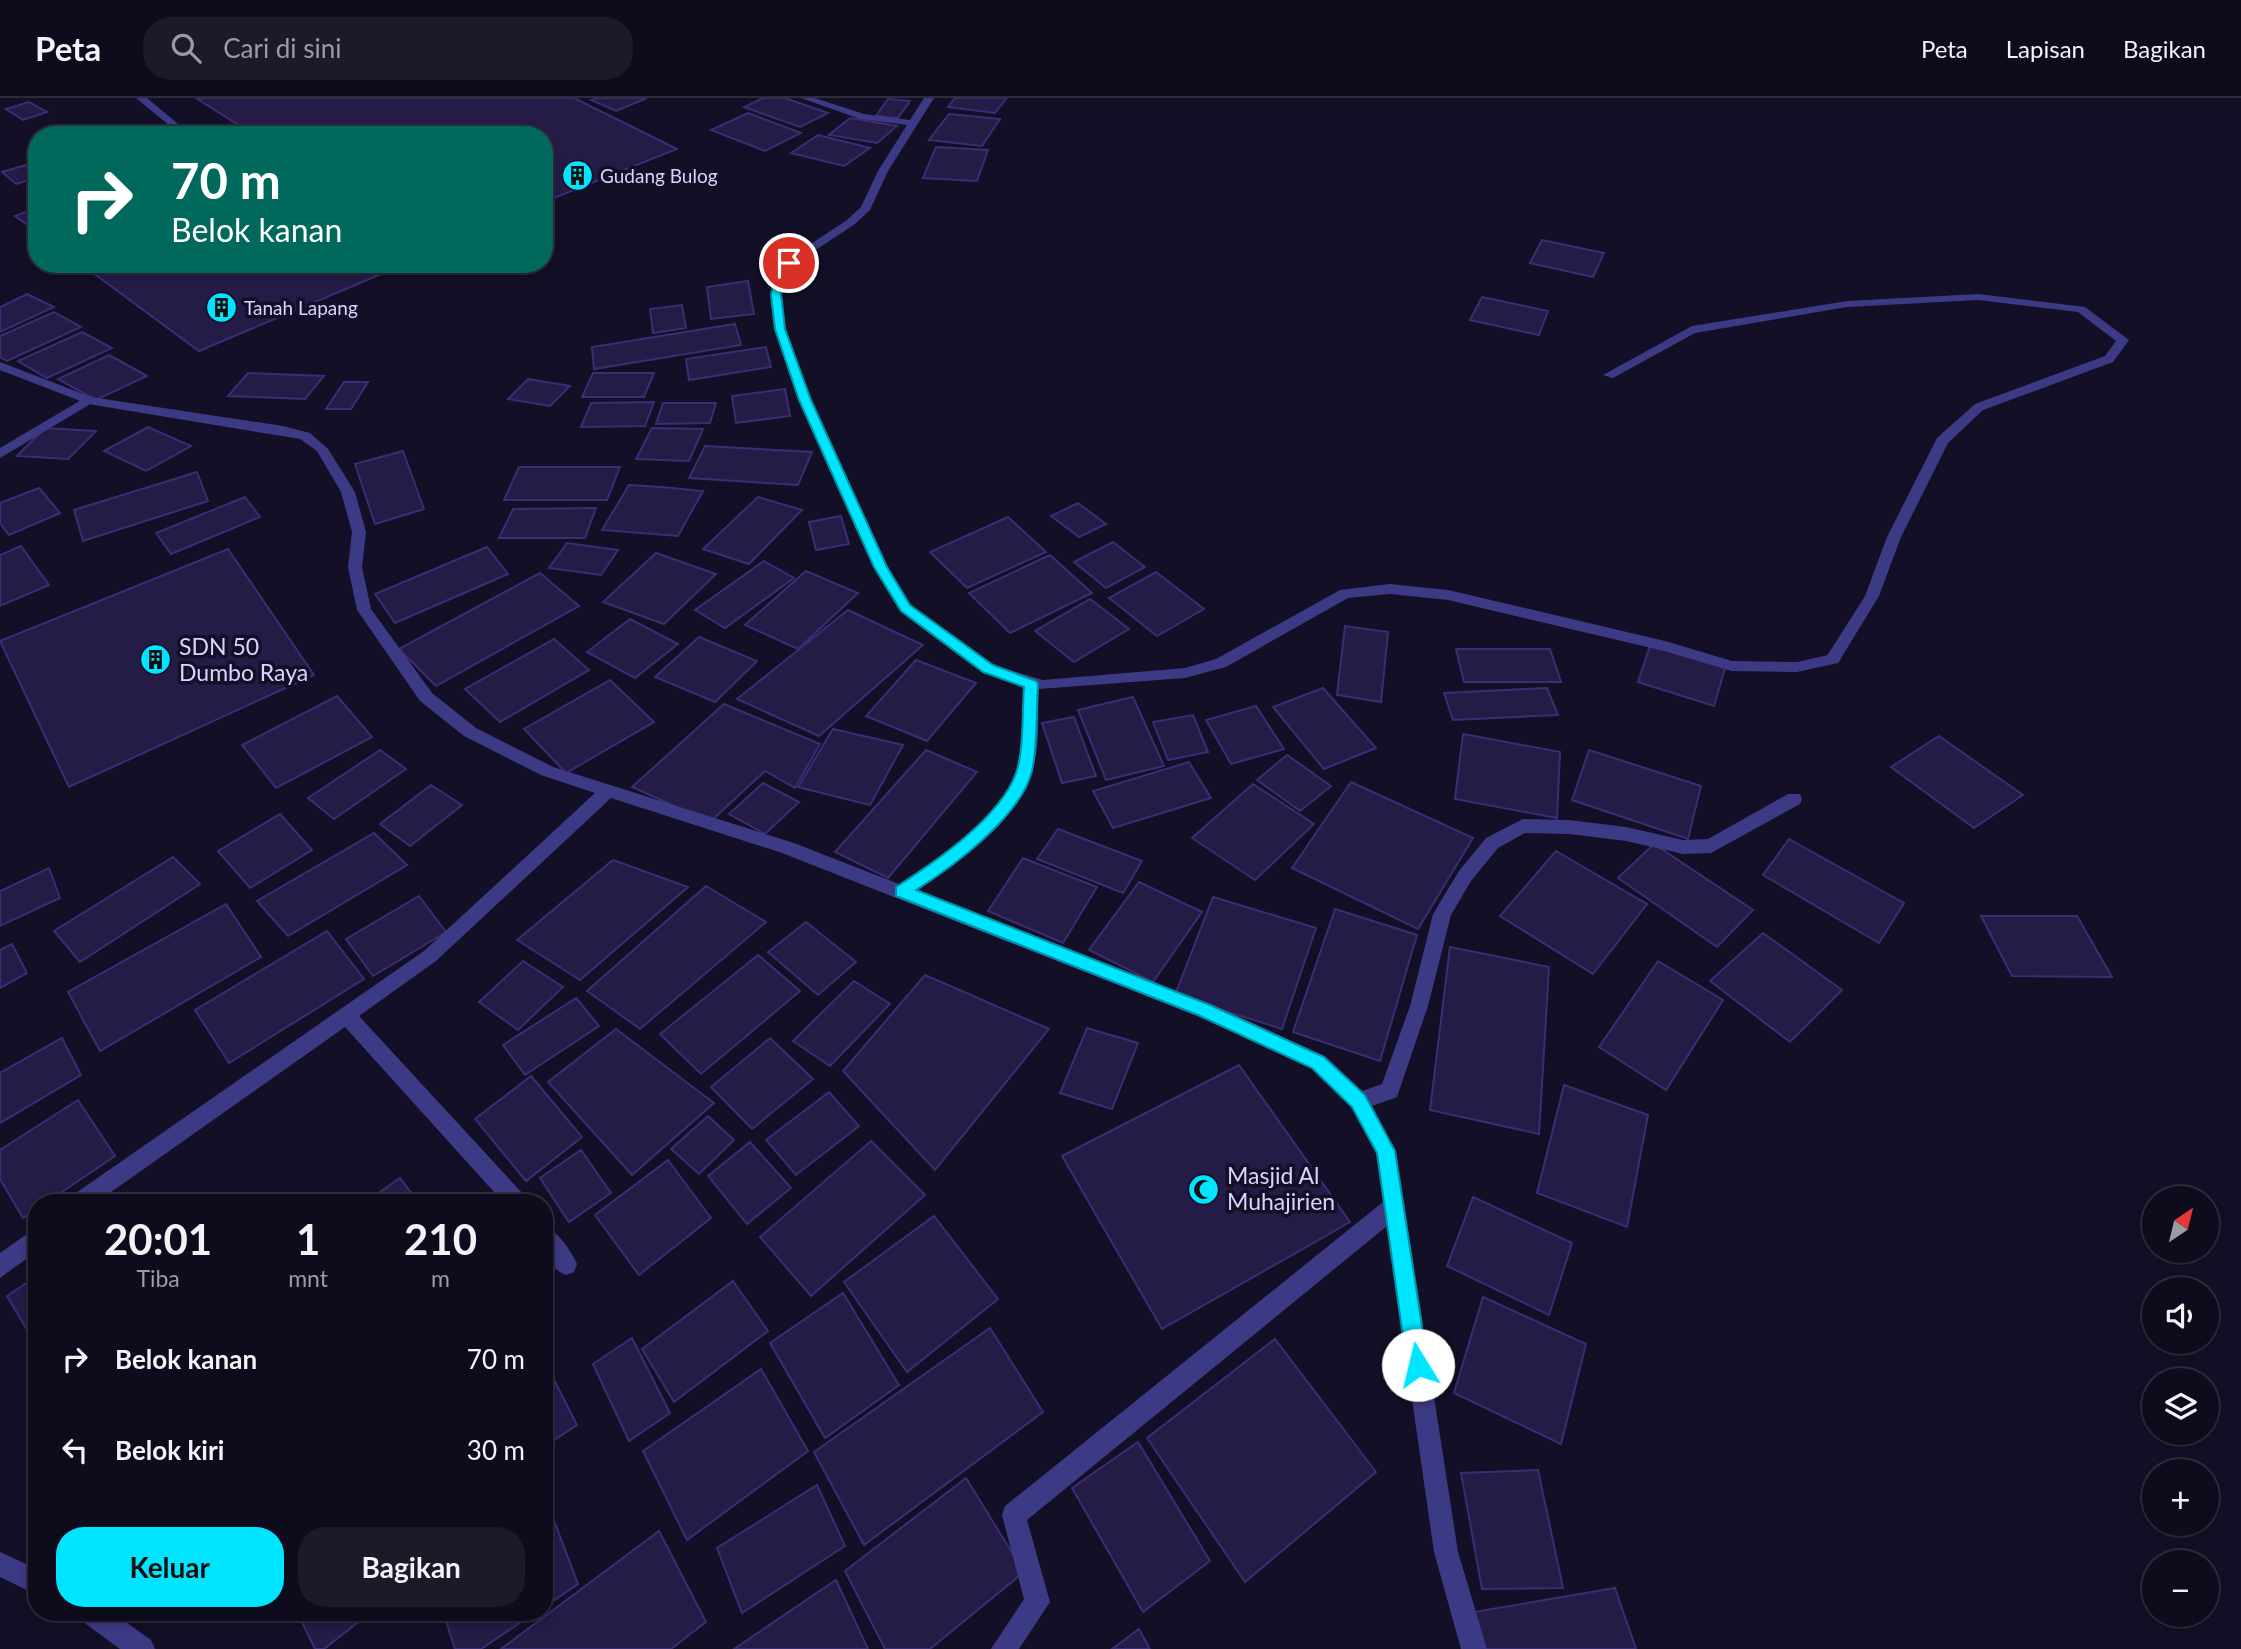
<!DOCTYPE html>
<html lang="id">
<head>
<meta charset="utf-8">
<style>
  body { margin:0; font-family:Lato,sans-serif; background:#1c1929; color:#f1f3f6; height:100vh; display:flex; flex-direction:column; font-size:26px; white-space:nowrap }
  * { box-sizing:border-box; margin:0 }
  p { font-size:23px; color:#9b9ba3 }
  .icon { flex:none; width:38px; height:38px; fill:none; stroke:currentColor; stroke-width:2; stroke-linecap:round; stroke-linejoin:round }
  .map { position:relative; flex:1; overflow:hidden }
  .details { position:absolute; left:28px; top:1096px; width:525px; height:427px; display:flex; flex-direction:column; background:#0e0b1c; border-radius:28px; box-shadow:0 4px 10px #0003,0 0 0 2px #2e2b3b }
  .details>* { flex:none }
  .hud { position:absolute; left:28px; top:28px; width:525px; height:147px; border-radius:28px; box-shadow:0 4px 10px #0003,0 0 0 2px #2e2b3b; background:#00695c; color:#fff; overflow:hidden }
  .needle { width:46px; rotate:35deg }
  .fabs { position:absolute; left:2142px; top:1088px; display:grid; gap:14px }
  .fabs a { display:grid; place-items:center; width:77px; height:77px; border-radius:50%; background:#0e0b1c; box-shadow:0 4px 10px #0003,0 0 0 2px #2e2b3b; font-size:35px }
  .pin { position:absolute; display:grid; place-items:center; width:60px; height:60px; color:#fff; margin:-30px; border:4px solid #fff; border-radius:50%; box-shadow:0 2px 7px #0007 }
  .me { position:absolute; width:77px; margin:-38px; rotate:351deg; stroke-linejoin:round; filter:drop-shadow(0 0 5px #0008) }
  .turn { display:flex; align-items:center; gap:24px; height:147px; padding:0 28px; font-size:32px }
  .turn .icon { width:91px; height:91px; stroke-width:2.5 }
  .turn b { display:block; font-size:49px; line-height:60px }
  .eta { display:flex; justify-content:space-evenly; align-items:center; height:119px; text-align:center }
  .eta b { font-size:42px; font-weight:700; line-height:49px }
  .button { display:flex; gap:14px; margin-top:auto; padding:14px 28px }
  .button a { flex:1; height:80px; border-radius:28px; background:#00e5ff; color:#111; font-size:28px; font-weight:700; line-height:80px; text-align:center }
  .button a+a { background:#1c1929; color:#f1f3f6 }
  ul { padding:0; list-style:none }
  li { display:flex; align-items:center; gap:21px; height:91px; padding:0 28px }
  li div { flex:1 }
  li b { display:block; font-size:26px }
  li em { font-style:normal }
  header { display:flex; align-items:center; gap:42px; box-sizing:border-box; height:98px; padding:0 35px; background:#0e0b1c; border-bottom:2px solid #2e2b3b }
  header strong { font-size:33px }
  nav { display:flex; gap:38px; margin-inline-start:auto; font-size:24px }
  .search { width:490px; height:63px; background:#1c1929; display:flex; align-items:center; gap:18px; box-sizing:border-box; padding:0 24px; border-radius:28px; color:#9b9ba3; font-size:26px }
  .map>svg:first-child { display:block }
  .building { fill:#241b47; stroke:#3b2d73; stroke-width:2 }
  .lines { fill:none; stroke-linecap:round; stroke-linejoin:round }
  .lane { fill:#3d3a85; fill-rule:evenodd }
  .street { fill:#3d3a85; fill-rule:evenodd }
  .route { fill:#00e5ff; stroke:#0095a6; stroke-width:2 }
  .labels { text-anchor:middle; stroke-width:7; stroke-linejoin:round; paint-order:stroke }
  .far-poi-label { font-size:19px; fill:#d9d4ff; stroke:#130f26; text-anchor:start }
  .poi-label { font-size:23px; fill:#d9d4ff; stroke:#130f26; text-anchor:start }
</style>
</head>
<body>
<header>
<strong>Peta</strong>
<div class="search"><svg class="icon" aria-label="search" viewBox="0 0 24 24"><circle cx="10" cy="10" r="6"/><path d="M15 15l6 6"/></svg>Cari di sini</div>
<nav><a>Peta</a><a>Lapisan</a><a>Bagikan</a></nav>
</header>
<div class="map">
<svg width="2241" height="1551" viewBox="0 0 2241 1551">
  <rect width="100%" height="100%" fill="#130f26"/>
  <g class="building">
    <path d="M196 0H574L677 51 544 104V37H254Z"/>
    <path d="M597 0H647L616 13 591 2Z"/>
    <path d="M763 0H785L828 15 800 29 744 9Z"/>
    <path d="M955 0H1007L995 15 948 9Z"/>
    <path d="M888 1 910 3 898 20 876 18Z"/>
    <path d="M29 4 47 14 23 22 6 11Z"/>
    <path d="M748 15 801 35 765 53 711 32Z"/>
    <path d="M949 16 1000 21 982 48 929 42Z"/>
    <path d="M850 20 897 28 877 45 829 37Z"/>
    <path d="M818 37 870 50 844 68 791 55Z"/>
    <path d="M936 49 988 52 977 83 923 80Z"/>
    <path d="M26 67 37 80 16 86 2 74Z"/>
    <path d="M37 110V134L15 118Z"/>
    <path d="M1542 142 1604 155 1593 179 1530 165Z"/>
    <path d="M81 166H405L199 253Z"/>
    <path d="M748 183 754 216 711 221 707 189Z"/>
    <path d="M27 196 54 209 0 234V209Z"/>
    <path d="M1482 199 1548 213 1539 237 1470 222Z"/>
    <path d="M682 207 686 230 653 235 650 211Z"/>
    <path d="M54 214 81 229 7 263 0 259V238Z"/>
    <path d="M735 226 741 247 594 271 592 249Z"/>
    <path d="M82 234 112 250 47 280 18 263Z"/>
    <path d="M766 249 771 269 689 282 686 261Z"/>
    <path d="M109 257 147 278 96 302 58 281Z"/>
    <path d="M248 275 324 278 305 301 228 298Z"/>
    <path d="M593 275H654L644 299H582Z"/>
    <path d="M528 281 570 288 550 308 508 301Z"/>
    <path d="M344 284H368L351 311H326Z"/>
    <path d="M785 291 790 318 736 325 732 298Z"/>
    <path d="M654 304 645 328 581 329 591 305Z"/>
    <path d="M663 305H716L710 325 656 326Z"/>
    <path d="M148 329 191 348 146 373 104 353Z"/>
    <path d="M45 330 96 333 68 361 17 358Z"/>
    <path d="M652 330 703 331 689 363 636 361Z"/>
    <path d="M705 348 812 354 798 387 689 380Z"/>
    <path d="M403 353 424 411 375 426 355 366Z"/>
    <path d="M519 369H620L607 402H504Z"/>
    <path d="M197 374 208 403 83 443 74 412Z"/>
    <path d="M629 387 661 389 703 393 678 438 602 432Z"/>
    <path d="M39 390 60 415 9 437 0 425V405Z"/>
    <path d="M245 399 260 419 171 456 156 435Z"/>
    <path d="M758 399 802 412 749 466 703 451Z"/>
    <path d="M1078 405 1106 426 1079 439 1051 418Z"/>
    <path d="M596 410 585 440H499L513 411Z"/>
    <path d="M841 418 849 446 816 452 809 424Z"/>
    <path d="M1008 419 1046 454 967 490 930 454Z"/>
    <path d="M1113 444 1145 469 1106 490 1074 464Z"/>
    <path d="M567 445 618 452 601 477 549 470Z"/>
    <path d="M21 448 49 487 0 508V457Z"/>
    <path d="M487 449 508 476 395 525 375 496Z"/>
    <path d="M228 451 314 577 69 689 0 543Z"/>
    <path d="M656 455 716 476 664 526 603 504Z"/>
    <path d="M1050 457 1092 495 1010 535 969 495Z"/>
    <path d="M764 463 794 480 725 530 695 512Z"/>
    <path d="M806 473 858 495 798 551 745 527Z"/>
    <path d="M1156 474 1204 511 1157 538 1109 500Z"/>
    <path d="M540 475 579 508 436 588 399 551Z"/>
    <path d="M1090 501 1129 531 1074 564 1035 533Z"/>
    <path d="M848 512 923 547 819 638 737 601Z"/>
    <path d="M630 521 678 546 635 580 587 554Z"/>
    <path d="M1345 528 1388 534 1381 604 1337 597Z"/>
    <path d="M699 539 757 563 715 604 655 579Z"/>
    <path d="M554 541 589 572 500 624 465 591Z"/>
    <path d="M1652 542 1727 564 1714 608 1638 584Z"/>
    <path d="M1456 551H1550L1561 584H1464Z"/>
    <path d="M916 562 976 585 927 643 866 618Z"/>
    <path d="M610 582 654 624 566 675 524 631Z"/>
    <path d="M1323 590 1376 650 1324 671 1273 609Z"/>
    <path d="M1547 590 1558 617 1453 622 1444 595Z"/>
    <path d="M337 598 372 639 276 690 242 647Z"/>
    <path d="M1133 599 1164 668 1106 682 1078 612Z"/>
    <path d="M724 606 820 646 795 690 765 673 710 724 632 689Z"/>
    <path d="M1256 608 1284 651 1231 666 1206 622Z"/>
    <path d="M1193 617 1208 654 1168 662 1153 624Z"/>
    <path d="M1074 619 1096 678 1062 685 1042 625Z"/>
    <path d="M833 631 903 647 870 707 798 689Z"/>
    <path d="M1463 636 1560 654 1557 720 1455 701Z"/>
    <path d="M1939 638 2023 697 1974 730 1891 669Z"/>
    <path d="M380 652 406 671 334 721 308 700Z"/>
    <path d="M926 652 977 674 888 780 835 754Z"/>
    <path d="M1589 652 1701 688 1688 741 1572 702Z"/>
    <path d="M1287 657 1331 688 1300 713 1257 682Z"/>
    <path d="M1189 664 1211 700 1113 730 1093 693Z"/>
    <path d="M1351 684 1473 740 1418 831 1292 770Z"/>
    <path d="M763 685 799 704 765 736 729 716Z"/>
    <path d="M1253 686 1314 726 1255 782 1192 740Z"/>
    <path d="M431 687 462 707 410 748 380 726Z"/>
    <path d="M280 716 312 752 250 790 218 753Z"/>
    <path d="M1058 731 1142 763 1123 795 1037 761Z"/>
    <path d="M374 735 407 767 288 838 257 803Z"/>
    <path d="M1789 741 1904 805 1879 845 1763 777Z"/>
    <path d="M1654 746 1753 812 1717 849 1618 780Z"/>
    <path d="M1556 753 1647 806 1593 876 1500 818Z"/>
    <path d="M173 759 200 786 80 864 54 833Z"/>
    <path d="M1023 760 1097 789 1063 845 988 813Z"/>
    <path d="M613 762 688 789 580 882 517 842Z"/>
    <path d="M49 770 60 800 0 828V793Z"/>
    <path d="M1139 784 1202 814 1153 884 1089 852Z"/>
    <path d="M706 788 766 824 640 931 587 893Z"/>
    <path d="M419 798 446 834 373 878 346 841Z"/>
    <path d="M1213 799 1316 830 1282 931 1175 897Z"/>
    <path d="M226 806 261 859 100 953 68 894Z"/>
    <path d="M1335 811 1417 837 1380 963 1293 934Z"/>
    <path d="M1981 818H2077L2112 879 2012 878Z"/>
    <path d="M806 824 856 864 818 897 768 854Z"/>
    <path d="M327 833 364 881 229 965 195 912Z"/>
    <path d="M1763 835 1842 892 1790 944 1710 883Z"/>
    <path d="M12 846 27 875 0 890V852Z"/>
    <path d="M1450 849 1549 869 1539 1036 1430 1012Z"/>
    <path d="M758 857 800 893 701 976 660 936Z"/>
    <path d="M523 863 563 889 518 932 479 904Z"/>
    <path d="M1658 863 1723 902 1666 992 1599 949Z"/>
    <path d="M925 877 1049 931 935 1072 843 973Z"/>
    <path d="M854 883 890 906 830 968 793 943Z"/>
    <path d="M576 900 599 928 525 977 503 947Z"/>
    <path d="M1087 930 1138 945 1112 1011 1060 995Z"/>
    <path d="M616 931 714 1005 632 1077 548 984Z"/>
    <path d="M62 940 81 977 0 1025V975Z"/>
    <path d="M770 940 813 981 752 1031 711 989Z"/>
    <path d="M1239 967 1350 1124 1162 1231 1062 1058Z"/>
    <path d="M531 978 582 1039 526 1083 475 1021Z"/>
    <path d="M1564 987 1648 1017 1627 1129 1537 1095Z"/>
    <path d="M829 994 859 1028 796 1077 766 1042Z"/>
    <path d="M78 1002 115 1058 47 1104H37V1111L23 1120 0 1081V1052Z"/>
    <path d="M708 1018 734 1042 699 1076 671 1051Z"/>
    <path d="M871 1043 925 1097 811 1198 760 1139Z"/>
    <path d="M750 1044 791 1090 747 1126 708 1078Z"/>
    <path d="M581 1052 611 1095 569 1124 540 1080Z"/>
    <path d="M668 1062 711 1120 639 1177 595 1117Z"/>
    <path d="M400 1080 418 1104H366Z"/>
    <path d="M1473 1099 1572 1145 1549 1217 1447 1168Z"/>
    <path d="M934 1118 998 1201 907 1274 844 1184Z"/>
    <path d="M37 1178V1246L36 1247 7 1198Z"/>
    <path d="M733 1183 768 1233 674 1304 642 1251Z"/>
    <path d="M843 1195 899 1287 825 1340 770 1245Z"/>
    <path d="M1483 1199 1586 1246 1561 1346 1454 1295Z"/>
    <path d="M990 1230 1043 1314 864 1447 814 1354Z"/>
    <path d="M632 1240 670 1315 629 1343 593 1266Z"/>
    <path d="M1275 1241 1376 1374 1245 1484 1147 1340Z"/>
    <path d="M544 1262 577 1327 544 1349Z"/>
    <path d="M761 1271 808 1353 687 1442 643 1353Z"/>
    <path d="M1138 1344 1210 1463 1143 1514 1072 1390Z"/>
    <path d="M1538 1372 1563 1490 1482 1491 1461 1375Z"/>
    <path d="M966 1380 1024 1474 930 1551H885L845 1473Z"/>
    <path d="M817 1387 845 1448 742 1515 717 1450Z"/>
    <path d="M544 1396 578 1486 544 1509Z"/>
    <path d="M659 1433 706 1524 671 1551H501Z"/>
    <path d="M836 1482 868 1551H734Z"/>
    <path d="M1615 1490 1636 1551H1484L1474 1514Z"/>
    <path d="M297 1514H371L324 1551H315Z"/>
    <path d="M443 1514H536L481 1551H455Z"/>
    <path d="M1139 1531 1150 1551H1112Z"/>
  </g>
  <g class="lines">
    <g class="lane">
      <path d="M136 0H147L183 30 175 32Z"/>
      <path d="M1978 196 2085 209 2129 242 2113 264 1983 312 1948 345 1901 439 1879 498 1838 565H1828L1825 561 1865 498 1887 439 1937 340 1975 306 2105 258 2116 243 2078 214 1978 202 1847 209 1695 235 1613 280 1603 277 1692 228 1847 203Z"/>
      <path d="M88 298 94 302 92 305 0 360V350Z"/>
    </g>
    <g class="street">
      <path d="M801 0H815L864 16 910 22 924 0H934L888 73 870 112 855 126 793 167 787 174 782 196 786 231 811 302 888 469 910 507 993 567 1043 582 1185 570 1216 561 1340 492 1390 486 1448 492 1665 543 1732 563 1797 564 1833 556 1841 561 1838 565 1797 574 1732 573 1664 553 1448 502 1390 496 1348 500 1226 569 1185 580 1039 591C1037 618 1041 647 1032 673 1015 726 961 763 917 793L1211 906 1325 958 1362 993 1382 986 1410 908 1433 816 1459 773 1486 740 1523 721 1569 722 1626 729 1683 742 1708 741 1788 696H1800L1802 701 1800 706 1711 755 1683 756 1626 743 1569 736 1525 735 1498 750 1471 783 1451 817 1428 908 1397 999 1372 1008 1396 1053 1458 1454 1487 1551H1461L1434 1454 1387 1128 1027 1422 1050 1504 1019 1551H991L1024 1501 1002 1417 1005 1408 1383 1104 1376 1055 1352 1009 1311 970 1197 918 782 755 611 700 436 863 359 918 524 1097 527 1104H503L345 929 97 1104H70L73 1097 424 853 595 695 541 677 464 638 420 603 357 512 348 469 352 434 341 394 317 353 300 341 88 306 0 272V264L91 299 283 328 310 335 328 351 355 394 366 434 362 469 371 511 432 595 476 630 553 669 794 745 899 786C941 758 998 724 1016 674 1025 646 1022 615 1023 587L983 575 900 513 874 469 799 302 774 231 770 196 776 174 785 163 847 122 861 109 878 73 907 27 860 21Z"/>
      <path d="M544 1128C558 1133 571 1153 577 1166L574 1174 566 1177C544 1168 544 1148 544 1128Z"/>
      <path d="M37 1129V1153L0 1180V1155Z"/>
      <path d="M0 1454 37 1471V1497L0 1479Z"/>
      <path d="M78 1514H112L151 1542 155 1551H120L82 1523Z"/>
    </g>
  </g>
  <path class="route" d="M786 163 794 165 786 174 781 196 785 231 811 302 887 469 910 507 993 567 1036 583 1038 586C1036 614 1038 646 1032 673 1021 718 954 768 916 792L1210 907 1324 959 1365 997 1395 1053 1428 1267 1425 1274 1418 1277 1410 1274 1407 1267 1377 1055 1352 1009 1312 970 1198 917 896 798V789C935 764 1000 720 1016 675 1024 653 1022 613 1024 589L983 574 901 513 874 469 799 302 775 231 771 196 777 174Z"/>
  <defs>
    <symbol id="building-disc" viewBox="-11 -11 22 22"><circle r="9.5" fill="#00e5ff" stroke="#130f26"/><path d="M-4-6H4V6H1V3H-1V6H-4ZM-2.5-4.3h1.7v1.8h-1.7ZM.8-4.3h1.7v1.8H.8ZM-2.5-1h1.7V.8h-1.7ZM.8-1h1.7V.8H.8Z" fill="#111"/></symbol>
    <symbol id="mosque-disc" viewBox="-11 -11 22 22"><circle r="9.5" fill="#00e5ff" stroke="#130f26"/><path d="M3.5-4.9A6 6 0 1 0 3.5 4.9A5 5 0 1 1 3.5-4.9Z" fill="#111"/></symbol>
  </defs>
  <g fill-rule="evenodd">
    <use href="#building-disc" x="560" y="60" width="35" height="35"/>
    <use href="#building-disc" x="204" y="192" width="35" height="35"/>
    <use href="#building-disc" x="138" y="544" width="35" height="35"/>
    <use href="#mosque-disc" x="1186" y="1074" width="35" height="35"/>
  </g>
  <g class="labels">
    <g class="far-poi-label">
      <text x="600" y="85">Gudang Bulog</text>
      <text x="244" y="217">Tanah Lapang</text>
    </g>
    <g class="poi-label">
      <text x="179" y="557">SDN 50<tspan x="179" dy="26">Dumbo Raya</tspan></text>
      <text x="1227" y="1086">Masjid Al<tspan x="1227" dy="26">Muhajirien</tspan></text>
    </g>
  </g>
</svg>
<div class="fabs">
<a><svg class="needle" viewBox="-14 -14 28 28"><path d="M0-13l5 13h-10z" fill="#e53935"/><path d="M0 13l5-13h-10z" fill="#9b9ba3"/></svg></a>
<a><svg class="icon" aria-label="sound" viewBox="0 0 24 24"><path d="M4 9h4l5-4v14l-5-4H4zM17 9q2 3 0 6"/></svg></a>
<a><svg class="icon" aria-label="layers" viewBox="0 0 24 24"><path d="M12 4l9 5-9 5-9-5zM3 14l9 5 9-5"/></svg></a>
<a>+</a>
<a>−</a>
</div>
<div class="pin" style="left:789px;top:165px;background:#d93025"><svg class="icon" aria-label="arrive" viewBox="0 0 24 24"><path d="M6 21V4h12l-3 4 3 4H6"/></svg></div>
<svg class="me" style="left:1418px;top:1267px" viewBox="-20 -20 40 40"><circle r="19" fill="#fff"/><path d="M0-13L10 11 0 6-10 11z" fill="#00e5ff"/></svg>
<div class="hud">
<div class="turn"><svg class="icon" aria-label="right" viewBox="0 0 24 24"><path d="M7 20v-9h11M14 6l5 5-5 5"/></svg><div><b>70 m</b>Belok kanan</div></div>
</div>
<section class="details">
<div class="eta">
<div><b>20:01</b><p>Tiba</p></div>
<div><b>1</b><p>mnt</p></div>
<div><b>210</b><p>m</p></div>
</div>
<ul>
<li><svg class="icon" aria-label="right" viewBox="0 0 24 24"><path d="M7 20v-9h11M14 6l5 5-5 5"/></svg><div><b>Belok kanan</b></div><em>70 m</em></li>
<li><svg class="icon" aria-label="left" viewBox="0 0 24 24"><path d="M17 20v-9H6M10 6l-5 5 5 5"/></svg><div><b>Belok kiri</b></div><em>30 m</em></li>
</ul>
<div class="button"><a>Keluar</a><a>Bagikan</a></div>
</section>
</div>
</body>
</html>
